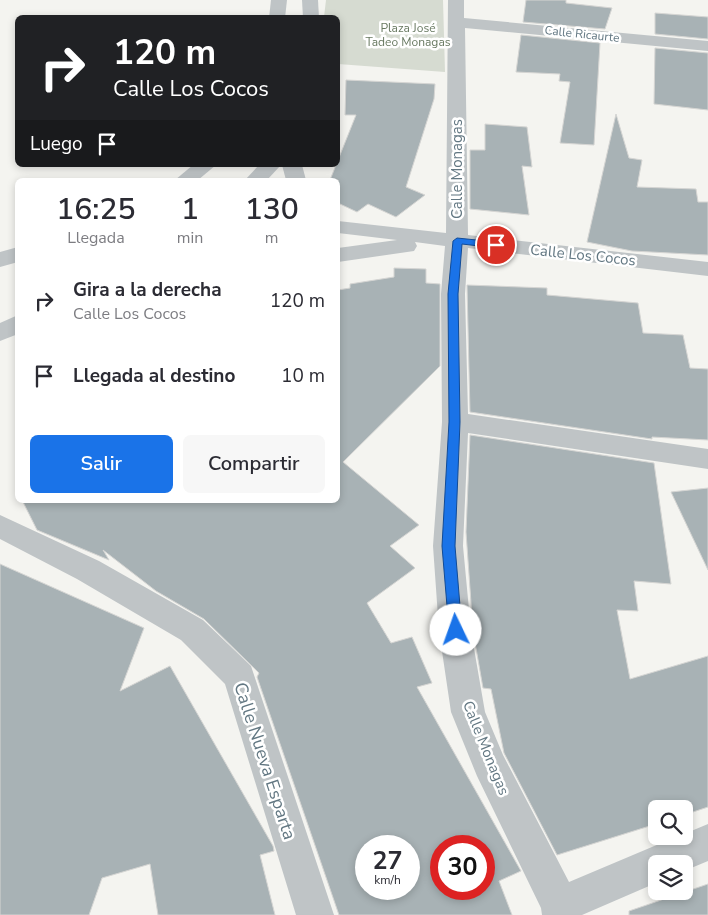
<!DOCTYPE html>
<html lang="es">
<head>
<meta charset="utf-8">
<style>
  body { margin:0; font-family:"Nunito Sans",sans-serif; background:#f7f7f7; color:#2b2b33; height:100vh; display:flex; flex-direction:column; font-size:19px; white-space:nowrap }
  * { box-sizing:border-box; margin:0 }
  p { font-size:16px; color:#7c7c81 }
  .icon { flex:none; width:28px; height:28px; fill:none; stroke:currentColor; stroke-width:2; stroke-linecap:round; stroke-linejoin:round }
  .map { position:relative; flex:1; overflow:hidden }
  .details { position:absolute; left:15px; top:178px; width:325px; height:325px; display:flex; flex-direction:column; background:#fff; border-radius:8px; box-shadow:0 2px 8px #0003 }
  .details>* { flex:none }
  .hud { position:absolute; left:15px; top:15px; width:325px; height:152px; border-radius:8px; box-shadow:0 2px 8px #0003; background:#202124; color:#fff; overflow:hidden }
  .controls { position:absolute; left:648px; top:800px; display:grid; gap:10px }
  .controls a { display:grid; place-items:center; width:45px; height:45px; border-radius:8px; background:#fff; box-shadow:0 2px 8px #0003; font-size:25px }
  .speed { position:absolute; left:355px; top:835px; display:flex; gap:10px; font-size:25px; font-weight:700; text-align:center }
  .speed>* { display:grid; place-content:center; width:65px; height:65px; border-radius:50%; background:#fff; box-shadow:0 2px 8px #0003; line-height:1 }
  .speed small { font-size:12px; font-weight:400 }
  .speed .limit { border:8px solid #d22; background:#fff; color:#111 }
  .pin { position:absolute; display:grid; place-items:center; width:42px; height:42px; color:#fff; margin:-21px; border:2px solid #fff; border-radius:50%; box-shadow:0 1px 5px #0007 }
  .me { position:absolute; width:55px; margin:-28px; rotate:357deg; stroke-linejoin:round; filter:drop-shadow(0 0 4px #0008) }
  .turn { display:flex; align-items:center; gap:18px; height:105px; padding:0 15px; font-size:22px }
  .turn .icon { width:65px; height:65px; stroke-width:2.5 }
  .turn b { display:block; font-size:35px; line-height:42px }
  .then { display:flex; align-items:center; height:48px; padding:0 15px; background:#0003; gap:10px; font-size:19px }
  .eta { display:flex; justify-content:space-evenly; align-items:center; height:85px; text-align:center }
  .eta b { font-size:30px; font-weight:600; line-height:35px }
  .cta { display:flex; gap:10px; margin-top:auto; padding:10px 15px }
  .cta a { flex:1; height:58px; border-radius:8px; background:#1a73e8; color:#fff; font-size:20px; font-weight:600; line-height:58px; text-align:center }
  .cta a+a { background:#f7f7f7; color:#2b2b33 }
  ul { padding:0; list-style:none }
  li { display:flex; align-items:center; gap:15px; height:75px; padding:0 15px }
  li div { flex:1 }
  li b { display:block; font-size:19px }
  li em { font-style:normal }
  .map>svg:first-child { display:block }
  .green { fill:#d6dbd1 }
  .building { fill:#a8b2b5; stroke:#d5d5d3; fill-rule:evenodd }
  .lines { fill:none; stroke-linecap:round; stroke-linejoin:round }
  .minor { fill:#bfc4c6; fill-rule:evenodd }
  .route { fill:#1a73e8; stroke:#114b97 }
  .labels { text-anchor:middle; stroke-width:5; stroke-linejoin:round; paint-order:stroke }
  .far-park-label { font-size:12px; fill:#687961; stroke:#fff }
  .far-street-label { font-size:12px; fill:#627782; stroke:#fff }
  .street-label { font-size:15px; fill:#627782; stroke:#fff }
  .near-street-label { font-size:18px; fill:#627782; stroke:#fff }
</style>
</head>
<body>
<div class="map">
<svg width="708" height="915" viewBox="0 0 708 915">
  <rect width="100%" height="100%" fill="#f4f4f0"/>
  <path class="green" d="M326 0H443L445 72 338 64V18L324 17Z"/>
  <g class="building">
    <path d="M526 0H566V3L612 8 605 29 523 22Z"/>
    <path d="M655 13 708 17V39L655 34Z"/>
    <path d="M521 35 600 43 594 145 560 143 570 82 559 81 560 74 516 72Z"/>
    <path d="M655 48 708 53V110L654 104Z"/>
    <path d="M346 80 435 84 434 99 406 187 425 195 396 217 368 204 357 212 338 203V180H330L356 115H345Z"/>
    <path d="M616 114 629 158 642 160 637 187 696 189 698 202H708V255L632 251 587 242Z"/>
    <path d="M485 124 527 127 532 167 522 166 529 215 470 209V150H485Z"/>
    <path d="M394 268 426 269V283L440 284V366L343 462 419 525 390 546 415 568 367 603 391 643 412 637 432 683 417 687 521 871 499 881 512 915H339L257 677 259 673 204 619 156 591 103 550 109 560 37 530 22 500H338V290L350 288V284L394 277ZM366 846H409V889H366ZM441 846H484V889H441Z"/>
    <path d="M467 285 547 288V295L638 303 643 333 683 335 690 368 708 369V440L652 437V439L470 412Z"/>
    <path d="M470 435 654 463 671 584 634 581 638 611 617 610 630 679 708 656V807L684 815V809H656V824L557 855 504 753 491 689 483 688 473 631 466 532Z"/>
    <path d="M708 488V570L671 492Z"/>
    <path d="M0 564 144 628 120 691 170 666 273 846 274 851 260 855 275 915H158L150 864 102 878 89 915H0Z"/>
    <path d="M708 884V915H629V911Z"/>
  </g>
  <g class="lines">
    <g class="minor">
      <path d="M271 0H287L285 18H269Z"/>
      <path d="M302 0H318L319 18H303Z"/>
      <path d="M448 0H464V18L708 41V51L465 28 468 235 708 262V276L468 248 465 294 468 414 708 449V469L468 433 463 546 471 631 485 712 503 755 569 882 678 836H684V834L708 824V861L684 871V864H656V883L582 915H542L541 908 477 776 451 712 439 631 433 546 442 422 441 294 445 246 415 242 417 246 414 251 338 262V248L397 240 338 233V221L446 233Z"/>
      <path d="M193 165H216L198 180H175Z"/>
      <path d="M259 165H281L267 180H245Z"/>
      <path d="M282 165H302L306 180H286Z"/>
      <path d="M18 247V262L0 267V252Z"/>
      <path d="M18 315V334L0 341V323Z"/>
      <path d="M0 515 99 561 203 620 251 666 334 915H296L225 684 181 640 77 579 0 539Z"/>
    </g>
  </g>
  <path class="route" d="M457 238 496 242 500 245 496 248 462 244 458 294 460 422 455 546 462 630 460 634H451L449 630 442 546 449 422 448 294 453 241Z"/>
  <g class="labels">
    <g class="far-park-label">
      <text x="408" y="32">Plaza José<tspan x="408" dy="14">Tadeo Monagas</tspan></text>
    </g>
    <g class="far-street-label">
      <text transform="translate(582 34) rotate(6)" y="4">Calle Ricaurte</text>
    </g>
    <g class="street-label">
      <text transform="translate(457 169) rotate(-90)" y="5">Calle Monagas</text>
      <text transform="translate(583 255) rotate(6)" y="5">Calle Los Cocos</text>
      <text transform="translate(486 748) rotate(68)" y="5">Calle Monagas</text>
    </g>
    <g class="near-street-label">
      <text transform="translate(265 761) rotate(72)" y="6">Calle Nueva Esparta</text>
    </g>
  </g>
</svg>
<div class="controls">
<a><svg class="icon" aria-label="search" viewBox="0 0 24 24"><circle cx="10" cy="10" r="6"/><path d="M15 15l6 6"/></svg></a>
<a><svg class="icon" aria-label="layers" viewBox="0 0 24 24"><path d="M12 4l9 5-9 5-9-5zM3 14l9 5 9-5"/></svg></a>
</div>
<div class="speed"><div>27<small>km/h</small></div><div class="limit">30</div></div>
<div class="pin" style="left:496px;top:245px;background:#d93025"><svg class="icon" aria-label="arrive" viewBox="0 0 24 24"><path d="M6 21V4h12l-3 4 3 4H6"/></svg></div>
<svg class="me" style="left:456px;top:630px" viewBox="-20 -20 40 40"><circle r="19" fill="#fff"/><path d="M0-13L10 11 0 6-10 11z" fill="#1a73e8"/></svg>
<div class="hud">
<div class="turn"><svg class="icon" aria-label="right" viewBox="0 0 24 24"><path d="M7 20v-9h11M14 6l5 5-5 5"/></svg><div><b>120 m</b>Calle Los Cocos</div></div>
<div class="then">Luego<svg class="icon" aria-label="arrive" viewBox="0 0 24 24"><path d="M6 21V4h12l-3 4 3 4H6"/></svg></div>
</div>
<section class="details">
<div class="eta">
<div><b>16:25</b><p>Llegada</p></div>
<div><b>1</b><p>min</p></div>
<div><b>130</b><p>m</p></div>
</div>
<ul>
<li><svg class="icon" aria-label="right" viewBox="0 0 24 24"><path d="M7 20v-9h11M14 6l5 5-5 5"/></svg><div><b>Gira a la derecha</b><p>Calle Los Cocos</p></div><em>120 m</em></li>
<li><svg class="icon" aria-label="arrive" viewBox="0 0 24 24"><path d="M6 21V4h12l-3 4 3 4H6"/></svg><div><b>Llegada al destino</b></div><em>10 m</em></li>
</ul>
<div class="cta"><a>Salir</a><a>Compartir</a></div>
</section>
</div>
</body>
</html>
